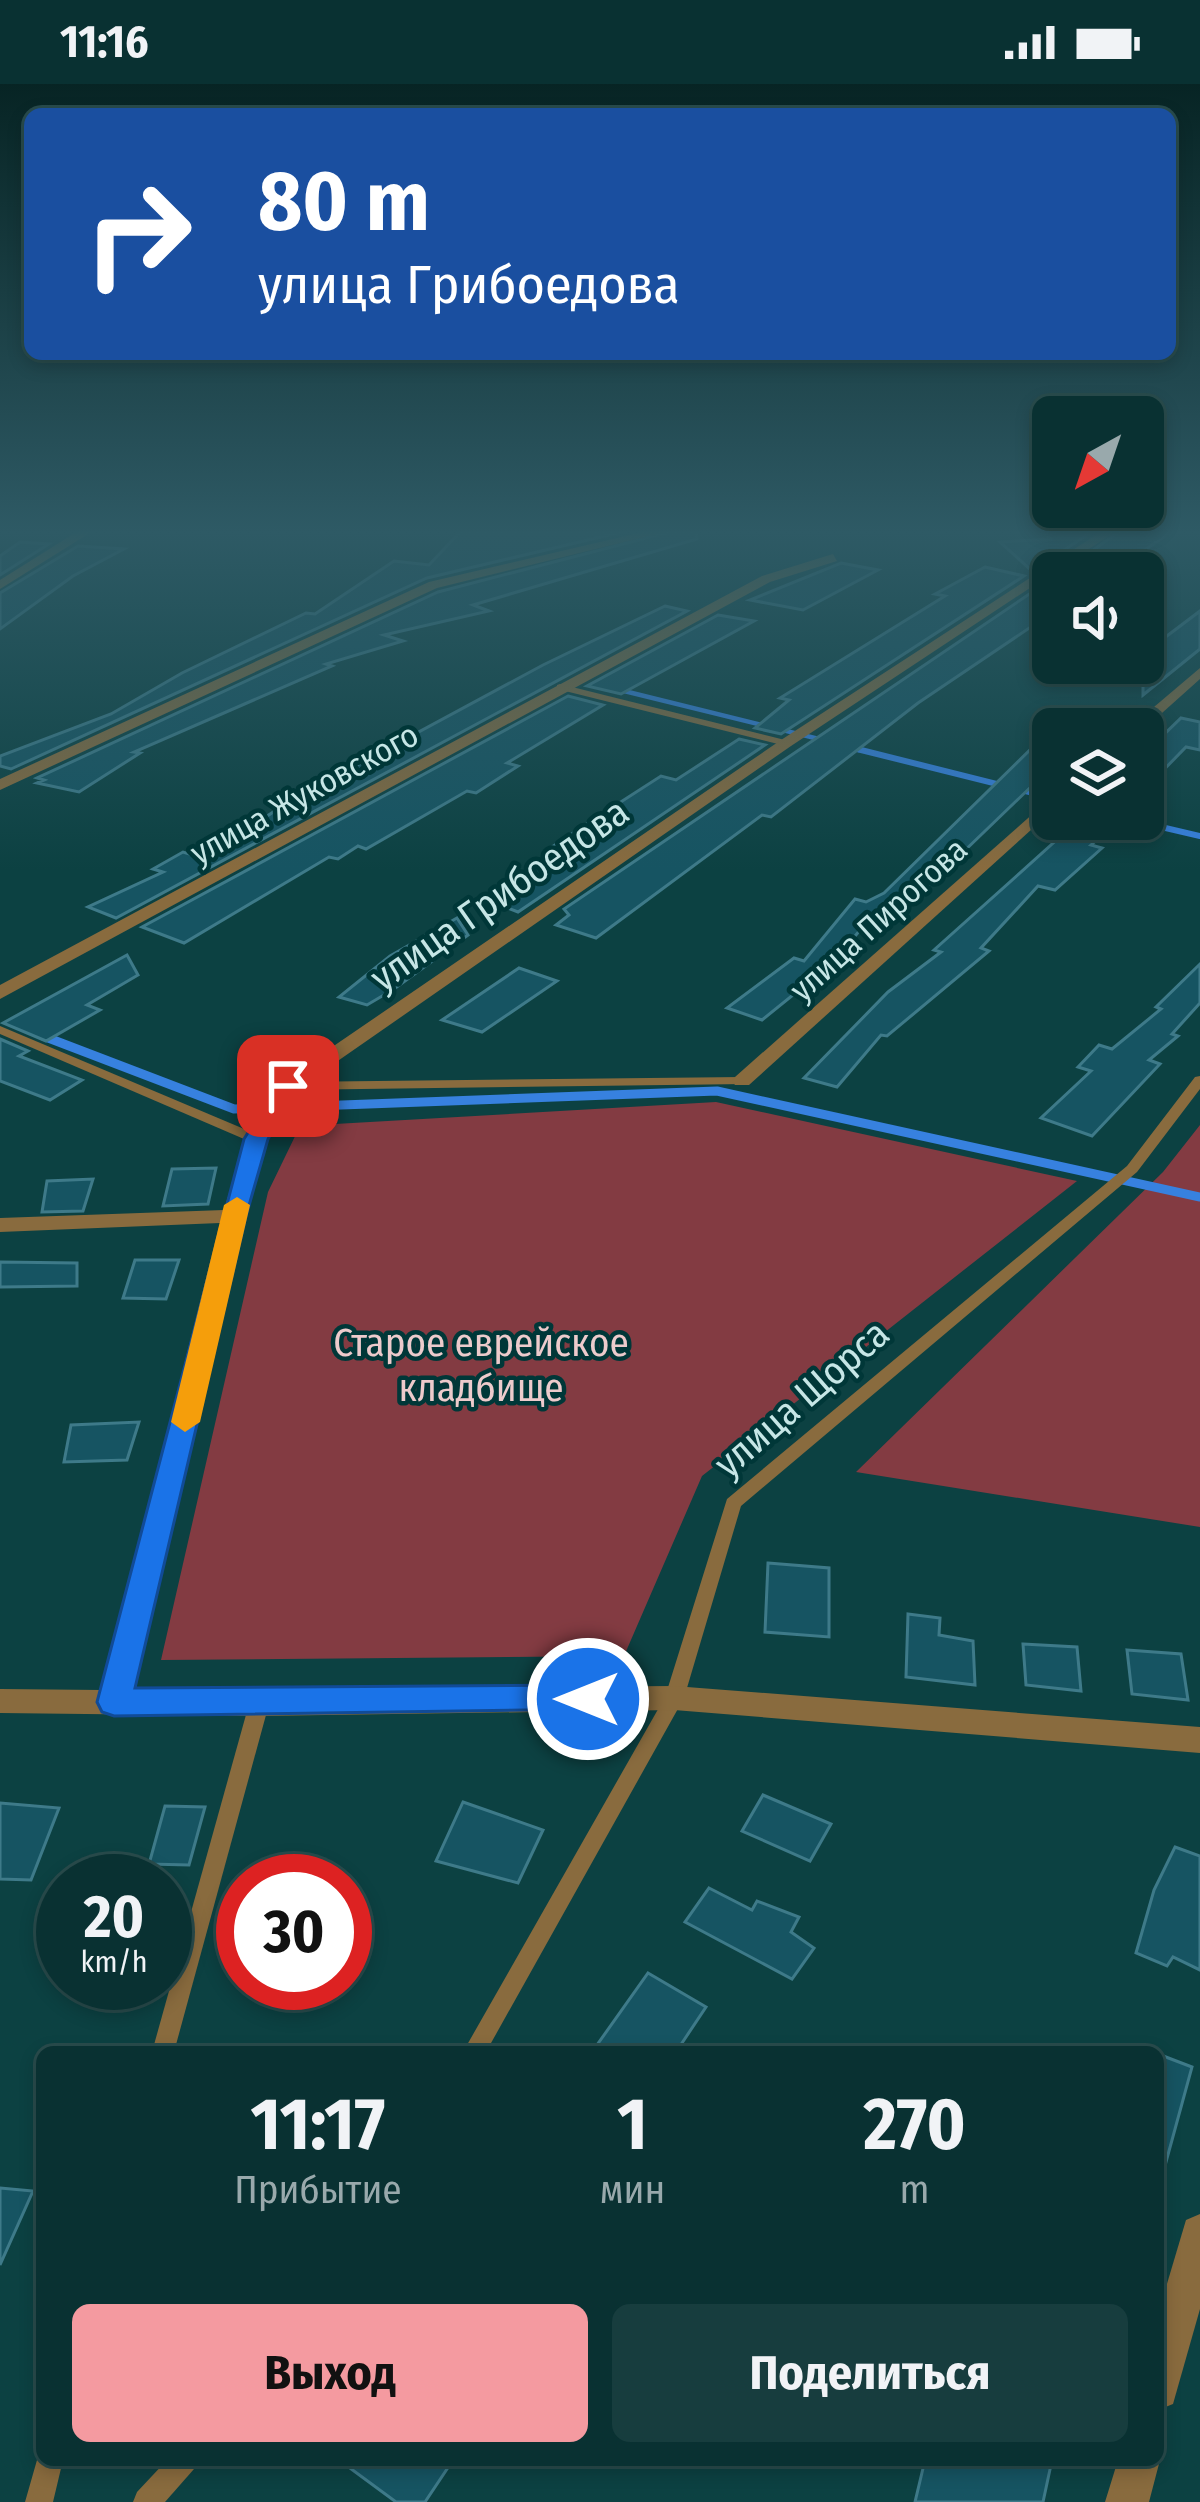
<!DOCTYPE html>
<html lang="ru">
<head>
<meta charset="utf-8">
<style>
  body { margin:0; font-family:"Fira Sans Condensed",sans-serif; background:#173d3e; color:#f1f3f6; height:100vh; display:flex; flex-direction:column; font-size:45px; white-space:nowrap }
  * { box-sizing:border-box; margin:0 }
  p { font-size:39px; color:#99a9ac }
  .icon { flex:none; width:66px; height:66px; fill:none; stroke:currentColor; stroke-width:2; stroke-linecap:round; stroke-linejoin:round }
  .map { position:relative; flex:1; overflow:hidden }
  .details { position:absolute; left:36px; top:1962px; width:1128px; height:420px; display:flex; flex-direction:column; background:#093132; border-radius:18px; box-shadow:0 6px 18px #0003,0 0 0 3px #294c4d }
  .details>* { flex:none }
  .top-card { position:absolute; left:24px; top:24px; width:1152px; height:252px; border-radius:18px; box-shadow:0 6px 18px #0003,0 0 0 3px #294c4d; background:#1a4fa0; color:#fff; overflow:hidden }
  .needle { width:78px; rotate:220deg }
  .buttons { position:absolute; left:1032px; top:312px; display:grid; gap:24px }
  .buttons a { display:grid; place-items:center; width:132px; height:132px; border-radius:18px; background:#093132; box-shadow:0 6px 18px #0003,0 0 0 3px #294c4d; font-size:60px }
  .speed { position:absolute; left:36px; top:1770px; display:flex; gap:24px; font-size:60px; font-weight:700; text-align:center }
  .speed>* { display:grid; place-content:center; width:156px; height:156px; border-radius:50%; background:#093132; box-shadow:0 6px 18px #0003,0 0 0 3px #294c4d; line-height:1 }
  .speed small { font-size:30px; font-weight:400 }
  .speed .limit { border:18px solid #d22; background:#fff; color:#111 }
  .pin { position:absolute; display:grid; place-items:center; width:102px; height:102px; color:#fff; margin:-51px; border-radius:24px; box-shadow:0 6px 18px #0006 }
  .me { position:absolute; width:132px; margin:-66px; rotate:270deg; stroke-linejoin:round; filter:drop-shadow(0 0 9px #0008) }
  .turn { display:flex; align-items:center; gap:42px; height:252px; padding:0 36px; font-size:54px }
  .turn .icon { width:156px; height:156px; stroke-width:2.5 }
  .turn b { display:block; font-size:84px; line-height:102px }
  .eta { display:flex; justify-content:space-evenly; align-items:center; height:204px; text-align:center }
  .eta b { font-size:72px; font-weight:700; line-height:84px }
  .button { display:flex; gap:24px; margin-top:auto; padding:24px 36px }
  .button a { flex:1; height:138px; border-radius:18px; background:#f49aa0; color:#111; font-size:48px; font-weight:700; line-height:138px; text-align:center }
  .button a+a { background:#173d3e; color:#f1f3f6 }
  .status { display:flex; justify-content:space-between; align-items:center; height:84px; padding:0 60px; background:#093132; direction:ltr }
  .status svg { height:33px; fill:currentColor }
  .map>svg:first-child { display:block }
  .green { fill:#833b42 }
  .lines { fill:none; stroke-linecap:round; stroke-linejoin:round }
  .stream-far2 { stroke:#3781df; stroke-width:4.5 }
  .stream-far1 { stroke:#3781df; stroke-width:6 }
  .stream { stroke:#3781df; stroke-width:9 }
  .building { fill:#165462; stroke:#3e7a89; stroke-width:3 }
  .service { fill:#896b3e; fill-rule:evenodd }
  .minor { fill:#896b3e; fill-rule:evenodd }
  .route { fill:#1a73e8; stroke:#114b97; stroke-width:3 }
  .slow { fill:#f59e0b }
  .labels { text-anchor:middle; stroke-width:9; stroke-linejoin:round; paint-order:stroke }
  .far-street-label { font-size:33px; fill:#c6e6e6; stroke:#003738 }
  .street-label { font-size:39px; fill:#c6e6e6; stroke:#003738 }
  .park-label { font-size:39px; fill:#edcbcc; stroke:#003738 }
</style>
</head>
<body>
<div class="status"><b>11:16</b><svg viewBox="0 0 49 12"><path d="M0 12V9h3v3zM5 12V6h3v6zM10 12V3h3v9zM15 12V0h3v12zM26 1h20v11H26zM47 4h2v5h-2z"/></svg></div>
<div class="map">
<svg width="1200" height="2418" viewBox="0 0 1200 2418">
  <rect width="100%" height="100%" fill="#0c4142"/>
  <g class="green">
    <path d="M716 1018 1077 1097 702 1392 624 1572 161 1576 268 1108 300 1042Z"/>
    <path d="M1200 1041V1443L856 1388 1163 1088Z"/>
  </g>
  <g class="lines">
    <g class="stream-far2">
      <path d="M616 605 827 657"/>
      <path d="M849 663 859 666"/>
    </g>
    <g class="stream-far1">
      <path d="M849 663 1053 714"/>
      <path d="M1127 735 1200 752"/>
    </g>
    <path class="stream" d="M43 952 234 1025 717 1007 1200 1113"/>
  </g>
  <g class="building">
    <path d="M461 447H626L427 494 11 685 0 682V672L111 630 182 589 306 529 315 530 394 477 429 481Z"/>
    <path d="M673 447H696L697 455 473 521 489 527 384 551 403 557 326 580 332 582 134 668 140 669 79 708 37 699 44 696 37 694 438 508Z"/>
    <path d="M1043 447H1093L1032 487 1000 458 1050 455Z"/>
    <path d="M1120 447H1173L1110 489H1061Z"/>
    <path d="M20 458 49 460 0 491V472Z"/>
    <path d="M78 462 124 465 73 492 0 545V509Z"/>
    <path d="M841 479 878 486 803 526 750 516Z"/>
    <path d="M985 483 1024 492 781 650 755 644 789 616 780 614 945 512 935 510Z"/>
    <path d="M1053 494V528L918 619 771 733 762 731 596 854 556 841 569 831 564 825Z"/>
    <path d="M665 522 687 527 116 834 88 823 163 788 153 785 183 768 203 774 342 683 350 685 543 581Z"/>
    <path d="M1200 527V565L1143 611V570Z"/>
    <path d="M718 531 754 537 621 610 587 602Z"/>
    <path d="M568 612 603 621 507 679 518 682 476 709 467 707 366 765 358 762 338 775 329 773 184 859 142 843Z"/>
    <path d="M1181 634 1200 638V666L1186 663 1143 707V671Z"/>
    <path d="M739 655 765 661 518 828 489 817 566 763 555 761 599 732 661 692 676 696Z"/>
    <path d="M1034 662 1053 666V700L1037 697 904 825 898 823 884 836 871 833 815 900 809 898 762 936 727 924 794 874 804 877 855 815 866 818 884 809Z"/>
    <path d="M1070 744 1102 751 1091 761 1102 764 1055 806 1038 802 981 864 989 867 887 952 881 951 837 1003 804 994 888 908 941 868 934 866Z"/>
    <path d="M457 834 468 851 394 905 367 921 339 913 390 872Z"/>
    <path d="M127 871 138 891 87 921 100 926 46 957 3 939Z"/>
    <path d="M1200 880V919L1172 950 1178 952 1149 976 1160 980 1092 1052 1041 1034 1091 987 1078 983 1099 961 1112 965 1161 925 1156 923Z"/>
    <path d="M519 884 557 897 482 948 442 936Z"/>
    <path d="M0 955 28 967 19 972 82 996 50 1016 0 997Z"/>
    <path d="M216 1084 208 1120 163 1122 172 1085Z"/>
    <path d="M93 1095 83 1127 42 1128 47 1097Z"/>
    <path d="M135 1176H179L166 1215 123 1214Z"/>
    <path d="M0 1178 77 1179V1202L0 1203Z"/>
    <path d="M139 1338 127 1376 64 1378 71 1341Z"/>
    <path d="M768 1479 829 1484V1553L765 1548Z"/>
    <path d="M908 1530 940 1534 939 1551 973 1557 975 1601 906 1593Z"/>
    <path d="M1023 1560 1077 1563 1081 1607 1026 1601Z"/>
    <path d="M1127 1566 1181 1570 1188 1616 1132 1610Z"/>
    <path d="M763 1711 831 1740 810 1777 742 1747Z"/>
    <path d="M463 1718 543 1746 518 1799 436 1777Z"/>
    <path d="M0 1719 59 1724 31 1796 0 1795Z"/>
    <path d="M165 1722 205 1723 189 1781 149 1780Z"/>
    <path d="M1175 1763 1200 1772V1886L1173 1873 1167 1882 1136 1869 1154 1806Z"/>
    <path d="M709 1804 752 1826 757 1817 799 1833 791 1848 814 1864 792 1895 685 1838Z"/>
    <path d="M648 1889 706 1923 676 1968H592Z"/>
    <path d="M1158 1970 1192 1983 1166 2078 1158 2077Z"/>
    <path d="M0 2104 33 2107 0 2181Z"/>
    <path d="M339 2376H453L425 2418H396Z"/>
    <path d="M925 2376H1052L1043 2418H915Z"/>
  </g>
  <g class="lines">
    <g class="service">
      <path d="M560 600 789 657 791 659 786 662 557 605V601Z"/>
      <path d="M0 942 261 1052 263 1055 256 1059 251 1058 0 950Z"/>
      <path d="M1200 992V1005L1137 1088 741 1422 684 1614 486 1968H463L665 1613 727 1415 1127 1082 1195 993Z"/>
      <path d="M742 993 748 997 747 1000 288 1006 282 1002 288 998Z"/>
      <path d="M259 1612 266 1615 269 1620 174 1968H152L249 1620 252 1615Z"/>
      <path d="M42 2366V2376H63L53 2418H25L37 2376Z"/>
      <path d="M167 2376H198L194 2385 165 2418H133L137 2408Z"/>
    </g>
    <g class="minor">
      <path d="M78 447H93L0 505V496Z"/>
      <path d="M647 447H669L437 504 0 706V695L429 498Z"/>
      <path d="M1102 447H1116L791 662 296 1006 267 1055 244 1132 132 1606 674 1602 1200 1643V1669L674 1626 259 1632 0 1629V1605L102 1606 220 1139 0 1148V1134L224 1126 245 1055 281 998 781 656Z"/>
      <path d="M833 470 837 477 770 498 0 915V901L762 492Z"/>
      <path d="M1200 584V595L1143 646 1128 645Z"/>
      <path d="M1053 712V726L749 1001H735L732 997 735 993Z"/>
      <path d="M1200 2130V2225L1173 2320 1158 2326V2230L1186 2136Z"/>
      <path d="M1158 2370 1160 2376 1149 2418H1105L1118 2376H1158Z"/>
    </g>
  </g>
  <linearGradient id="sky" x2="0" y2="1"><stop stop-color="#072424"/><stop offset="0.57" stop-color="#2e5a65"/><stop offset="1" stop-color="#2e5a65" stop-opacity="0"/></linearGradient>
  <rect width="1200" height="786" fill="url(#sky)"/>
  <path class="route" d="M288 995 300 1002 268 1055 246 1132 135 1604 588 1601 601 1605 606 1615 601 1625 114 1632 102 1628 97 1618 244 1055 280 997Z"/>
  <path class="slow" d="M237 1113 250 1121 200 1338 185 1348 171 1338 224 1121Z"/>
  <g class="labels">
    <g class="far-street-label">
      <text transform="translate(304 709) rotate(-29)" y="12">улица Жуковского</text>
      <text transform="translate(878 835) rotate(-42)" y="12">улица Пирогова</text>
    </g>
    <g class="street-label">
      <text transform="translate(499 810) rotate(-35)" y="14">улица Грибоедова</text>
      <text transform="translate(801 1314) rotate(-41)" y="14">улица Щорса</text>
    </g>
    <g class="park-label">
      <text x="481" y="1272">Старое еврейское<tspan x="481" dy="45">кладбище</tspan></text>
    </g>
  </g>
</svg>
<div class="buttons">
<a><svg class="needle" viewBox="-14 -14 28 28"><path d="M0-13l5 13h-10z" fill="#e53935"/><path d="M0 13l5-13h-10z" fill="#99a9ac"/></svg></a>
<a><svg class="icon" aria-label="sound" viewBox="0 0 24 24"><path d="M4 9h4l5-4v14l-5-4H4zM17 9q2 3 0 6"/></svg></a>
<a><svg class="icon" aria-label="layers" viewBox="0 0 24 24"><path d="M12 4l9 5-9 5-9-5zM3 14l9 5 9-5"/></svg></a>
</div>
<div class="speed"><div>20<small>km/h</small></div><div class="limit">30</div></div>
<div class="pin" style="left:288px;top:1002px;background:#d93025"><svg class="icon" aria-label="arrive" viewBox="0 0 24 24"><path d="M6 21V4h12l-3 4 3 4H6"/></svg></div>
<svg class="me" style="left:588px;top:1615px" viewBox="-20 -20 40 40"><circle r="17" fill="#1a73e8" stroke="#fff" stroke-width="3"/><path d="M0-11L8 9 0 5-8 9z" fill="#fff"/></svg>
<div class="top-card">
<div class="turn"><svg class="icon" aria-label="right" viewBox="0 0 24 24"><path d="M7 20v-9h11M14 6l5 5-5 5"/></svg><div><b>80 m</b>улица Грибоедова</div></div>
</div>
<section class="details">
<div class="eta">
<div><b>11:17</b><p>Прибытие</p></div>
<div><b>1</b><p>мин</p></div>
<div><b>270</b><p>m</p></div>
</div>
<div class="button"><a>Выход</a><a>Поделиться</a></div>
</section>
</div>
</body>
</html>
